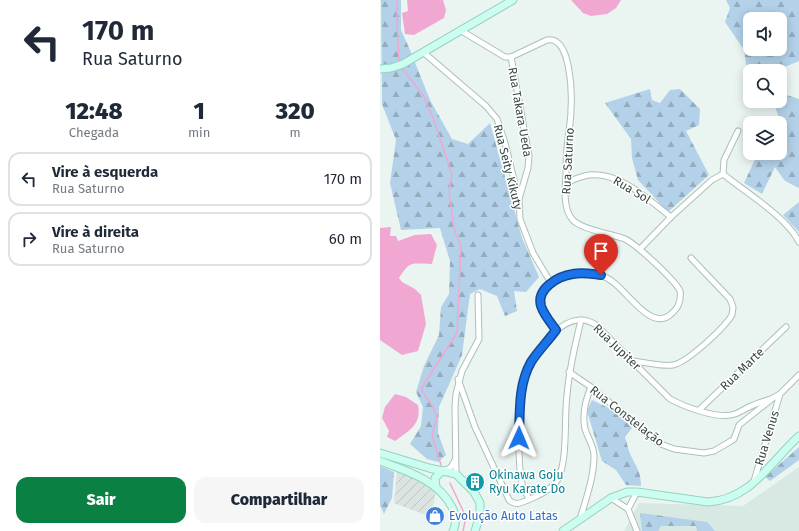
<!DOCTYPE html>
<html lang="pt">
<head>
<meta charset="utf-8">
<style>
  body { margin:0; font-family:"Fira Sans",sans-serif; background:#f6f6f7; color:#1f2937; height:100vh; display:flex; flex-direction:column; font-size:15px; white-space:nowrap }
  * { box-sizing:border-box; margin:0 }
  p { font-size:13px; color:#747a83 }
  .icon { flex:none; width:22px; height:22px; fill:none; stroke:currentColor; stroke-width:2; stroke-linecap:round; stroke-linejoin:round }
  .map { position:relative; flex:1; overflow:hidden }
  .panel { display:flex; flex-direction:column; background:#fff; width:380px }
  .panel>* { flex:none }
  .guide { background:#fff; color:#1f2937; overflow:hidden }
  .fabs { position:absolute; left:363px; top:12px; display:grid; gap:8px }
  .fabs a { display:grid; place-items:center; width:44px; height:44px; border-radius:8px; background:#fff; box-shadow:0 2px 10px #0003; font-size:20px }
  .pin { position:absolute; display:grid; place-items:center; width:34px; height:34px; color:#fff; margin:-41px -17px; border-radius:50% 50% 50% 0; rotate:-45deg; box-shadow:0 0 4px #0007 }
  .pin .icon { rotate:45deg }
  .me { position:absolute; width:44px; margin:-22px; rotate:1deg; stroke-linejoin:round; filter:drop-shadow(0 0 3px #0008) }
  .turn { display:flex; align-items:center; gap:14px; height:84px; padding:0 16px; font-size:18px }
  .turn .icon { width:52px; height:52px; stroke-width:2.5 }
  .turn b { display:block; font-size:28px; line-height:34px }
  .eta { display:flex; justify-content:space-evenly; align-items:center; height:68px; text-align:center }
  .eta b { font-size:24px; font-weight:800; line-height:28px }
  .primary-button { display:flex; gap:8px; margin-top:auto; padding:8px 16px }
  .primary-button a { flex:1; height:46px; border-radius:12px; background:#0b8043; color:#fff; font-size:16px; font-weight:800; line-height:46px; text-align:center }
  .primary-button a+a { background:#f6f6f7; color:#1f2937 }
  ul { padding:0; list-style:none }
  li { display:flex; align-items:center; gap:12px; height:54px; margin:0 8px 6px; padding:0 8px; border:2px solid #e0e1e3; border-radius:12px }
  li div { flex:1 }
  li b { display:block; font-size:15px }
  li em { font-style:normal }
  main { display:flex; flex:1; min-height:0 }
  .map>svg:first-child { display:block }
  .residential { fill:#d8e8e3 }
  .industrial { fill:url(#industrial-furrows) }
  .forest { fill:url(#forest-firs); fill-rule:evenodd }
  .water { fill:#f0a8d3 }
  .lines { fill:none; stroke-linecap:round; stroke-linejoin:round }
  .stream { stroke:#f0a8d3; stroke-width:1.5 }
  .street-casing { stroke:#acc0b9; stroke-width:7 }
  .secondary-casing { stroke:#98d1c1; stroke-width:9 }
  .street { stroke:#fff; stroke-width:5 }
  .secondary { stroke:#cbfef0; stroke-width:7 }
  .route-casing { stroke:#114b97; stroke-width:10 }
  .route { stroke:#1a73e8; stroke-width:7 }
  .labels { text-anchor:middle; stroke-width:3; stroke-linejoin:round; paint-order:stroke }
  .street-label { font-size:12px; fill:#384842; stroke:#fff }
  .culture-label { font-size:12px; fill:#0d838f; stroke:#fff; text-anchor:start }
  .shop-label { font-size:12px; fill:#366cbe; stroke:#fff; text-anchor:start }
</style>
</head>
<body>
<main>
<section class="panel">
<div class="guide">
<div class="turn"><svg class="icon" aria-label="left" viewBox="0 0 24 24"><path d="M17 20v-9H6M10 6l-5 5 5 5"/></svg><div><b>170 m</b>Rua Saturno</div></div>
</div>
<div class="eta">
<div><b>12:48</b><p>Chegada</p></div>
<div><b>1</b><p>min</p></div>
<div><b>320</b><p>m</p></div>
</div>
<ul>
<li><svg class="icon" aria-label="left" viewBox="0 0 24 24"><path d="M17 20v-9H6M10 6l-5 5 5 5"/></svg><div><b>Vire à esquerda</b><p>Rua Saturno</p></div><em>170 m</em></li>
<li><svg class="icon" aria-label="right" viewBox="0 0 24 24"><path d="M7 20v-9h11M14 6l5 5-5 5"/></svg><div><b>Vire à direita</b><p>Rua Saturno</p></div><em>60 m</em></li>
</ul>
<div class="primary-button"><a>Sair</a><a>Compartilhar</a></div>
</section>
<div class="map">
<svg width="419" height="531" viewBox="0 0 419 531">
  <defs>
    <pattern id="industrial-furrows" width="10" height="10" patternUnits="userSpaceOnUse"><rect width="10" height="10" fill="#dbe4e0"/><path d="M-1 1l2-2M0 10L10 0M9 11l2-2" fill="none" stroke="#bdc5c1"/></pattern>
    <pattern id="forest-firs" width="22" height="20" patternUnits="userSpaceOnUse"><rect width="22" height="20" fill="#b3d1e8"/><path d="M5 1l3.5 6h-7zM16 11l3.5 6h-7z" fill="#93acbe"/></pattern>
  </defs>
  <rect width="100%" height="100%" fill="#eaf5f1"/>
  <path class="residential" d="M419 467V531H244L259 503 363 506Z"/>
  <path class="industrial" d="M17 470 36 476 56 491 51 517 14 503Z"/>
  <g class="forest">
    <path d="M1 0H21V30L30 50 50 100 72 139 88 144 110 123 142 238 159 277 146 292 134 291 137 311 125 316 117 296 100 289 90 294 82 355 59 407 58 433 66 455 58 462 47 459 30 444 41 426 43 407 36 392 44 366 59 335 61 307 69 294 70 261 60 228 21 230 10 183 16 140 2 104Z"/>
    <path d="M346 0H419V61L395 71H370V74L367 71 364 50 345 22 350 8ZM370 19H400V49H370Z"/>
    <path d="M400 85 404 94 419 99V188L405 181 395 167 382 194 364 183 378 153H400V126H402L393 101H400Z"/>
    <path d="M270 89 272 100 280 103 290 90 300 89 320 109 319 125 306 131 329 175 288 212 258 180 252 158 251 139 225 103Z"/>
    <path d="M419 202V233L418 231 403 215Z"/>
    <path d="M212 400 235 411 252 428 245 437C247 443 248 450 251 456 256 467 261 471 261 486L246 485 236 470 222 461 207 411Z"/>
    <path d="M419 447V460L390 481 385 477Z"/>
    <path d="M0 466 14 472 12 498 4 514 0 505Z"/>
    <path d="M260 513 327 522 335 531H317L316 526H281L278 531H262Z"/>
  </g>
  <g class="water">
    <path d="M27 0H63L66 10 64 18 34 35 25 34 22 13 28 11Z"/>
    <path d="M191 0H241L236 8 227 14 211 16 203 13Z"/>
    <path d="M11 227 10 236H16L18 241 35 235 51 234 57 245 52 264C31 264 31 260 19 278L22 282 35 289 41 295 46 324 38 351 22 355 0 340V228Z"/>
    <path d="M15 394 26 397 38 405C42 424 29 431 15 441L7 437 9 431 2 418 5 407Z"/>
  </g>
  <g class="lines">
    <g class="stream">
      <path d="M17 0V19L19 62"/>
      <path d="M21 67 43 95 53 118 72 174 69 192 74 229 81 246 77 333 41 389 53 407 57 417 52 435 61 465"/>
      <path d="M70 483 86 517 83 531"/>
    </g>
    <defs>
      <g id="street">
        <path d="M80 30 125 57H131L167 40C191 35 192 93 191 109 191 122 188 135 187 148 186 157 186 166 186 175 185 189 183 208 192 219 199 229 232 234 245 239 257 245 295 280 300 291 301 296 300 301 298 306 296 310 293 312 290 315 268 333 243 281 222 276 213 274 202 272 192 274 179 276 158 288 161 305 163 314 170 323 176 331"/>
        <path d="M43 52 106 106 117 119 125 143 139 200 140 219 153 253 171 283"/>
        <path d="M131 57 149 156 148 168 139 199"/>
        <path d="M343 174 344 160 358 131"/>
        <path d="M186 183C193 180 201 176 209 175 239 171 269 200 291 217"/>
        <path d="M260 249 291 217 332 180 343 174C365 192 407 217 419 242"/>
        <path d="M253 361C264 362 283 367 293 365 308 362 344 328 352 315L353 307 350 299 311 258"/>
        <path d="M189 372 211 387 278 443 294 449 324 453 334 451 351 441 354 439 359 425 393 398 400 394 419 375"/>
        <path d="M78 379 95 427 129 500C135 506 141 503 148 500 159 495 172 490 178 479 188 460 184 417 187 395 189 369 195 345 201 320"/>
        <path d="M319 410 406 327"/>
        <path d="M63 470C70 470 72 466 75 460"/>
        <path d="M76 474 75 407 76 394 82 371 99 339 98 295"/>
        <path d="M374 481 400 394"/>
        <path d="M231 498 248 509 257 531"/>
        <path d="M149 499C147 494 143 489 142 483 138 465 139 446 139 428 140 414 139 399 142 386 149 359 184 303 216 325L290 399C305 407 339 420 355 414 360 412 365 409 369 407 377 403 385 401 393 398"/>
        <path d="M248 509 257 492"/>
        <path d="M200 519C206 499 214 477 214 456 214 446 208 439 205 429 202 415 205 401 211 387"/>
      </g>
      <g id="secondary">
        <path d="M0 69 11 68 23 64 133 0"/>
        <path d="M0 453 49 468 76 474 94 492 100 503V515L95 531"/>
        <path d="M0 461C27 471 58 480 72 507 76 515 77 523 73 531"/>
        <path d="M56 487 55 478 62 471"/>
        <path d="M183 531 231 498 247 492H257L328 502C371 500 391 461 419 436"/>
      </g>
    </defs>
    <use href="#street" class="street-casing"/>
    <use href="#secondary" class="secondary-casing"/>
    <use href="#street" class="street"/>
    <use href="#secondary" class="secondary"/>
  </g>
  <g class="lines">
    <defs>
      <path id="route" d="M139 438C140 412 138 385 151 362 158 351 168 341 176 330 171 323 164 315 161 306 156 289 178 276 193 274 202 272 212 274 221 275"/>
    </defs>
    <use href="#route" class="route-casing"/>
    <use href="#route" class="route"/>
  </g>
  <defs>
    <symbol id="building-disc" viewBox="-11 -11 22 22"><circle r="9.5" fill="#0f9aa8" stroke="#fff"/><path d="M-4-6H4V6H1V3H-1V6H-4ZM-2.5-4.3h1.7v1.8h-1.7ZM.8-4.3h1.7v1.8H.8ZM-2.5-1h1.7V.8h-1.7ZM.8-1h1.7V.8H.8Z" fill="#fff"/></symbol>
    <symbol id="shop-disc" viewBox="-11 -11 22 22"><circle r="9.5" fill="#3f7fe0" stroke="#fff"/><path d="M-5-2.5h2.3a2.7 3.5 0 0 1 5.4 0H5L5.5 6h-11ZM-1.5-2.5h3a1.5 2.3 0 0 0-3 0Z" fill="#fff"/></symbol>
  </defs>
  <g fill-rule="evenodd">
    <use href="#building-disc" x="84" y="471" width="22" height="22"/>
    <use href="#shop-disc" x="44" y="505" width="22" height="22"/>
  </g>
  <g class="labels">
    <g class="street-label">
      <text transform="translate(140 112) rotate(80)" y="4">Rua Takara Ueda</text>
      <text transform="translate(188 161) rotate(-87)" y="4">Rua Saturno</text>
      <text transform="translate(128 167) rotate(76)" y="4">Rua Seity Kikuty</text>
      <text transform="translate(252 190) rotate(31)" y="4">Rua Sol</text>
      <text transform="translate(237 347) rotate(44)" y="4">Rua Jupiter</text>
      <text transform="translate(362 369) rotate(-44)" y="4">Rua Marte</text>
      <text transform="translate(247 416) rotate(38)" y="4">Rua Constelação</text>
      <text transform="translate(387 438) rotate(-73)" y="4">Rua Venus</text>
    </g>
    <g class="culture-label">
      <text x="109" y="479">Okinawa Goju<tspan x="109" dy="14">Ryu Karate Do</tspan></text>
    </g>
    <g class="shop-label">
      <text x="69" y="520">Evolução Auto Latas</text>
    </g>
  </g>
</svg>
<div class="fabs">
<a><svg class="icon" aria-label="sound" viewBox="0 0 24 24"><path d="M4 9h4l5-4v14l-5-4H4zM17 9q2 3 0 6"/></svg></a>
<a><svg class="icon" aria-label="search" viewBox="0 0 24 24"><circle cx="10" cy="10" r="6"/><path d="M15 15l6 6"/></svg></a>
<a><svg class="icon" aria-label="layers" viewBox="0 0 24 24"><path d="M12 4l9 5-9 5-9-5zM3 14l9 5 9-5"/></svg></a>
</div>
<div class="pin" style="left:221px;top:275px;background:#d93025"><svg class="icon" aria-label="arrive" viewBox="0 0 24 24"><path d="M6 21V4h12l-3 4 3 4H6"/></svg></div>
<svg class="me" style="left:139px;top:438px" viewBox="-20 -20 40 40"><path d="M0-17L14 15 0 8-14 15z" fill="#1a73e8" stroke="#fff" stroke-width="4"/></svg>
</div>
</main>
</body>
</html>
